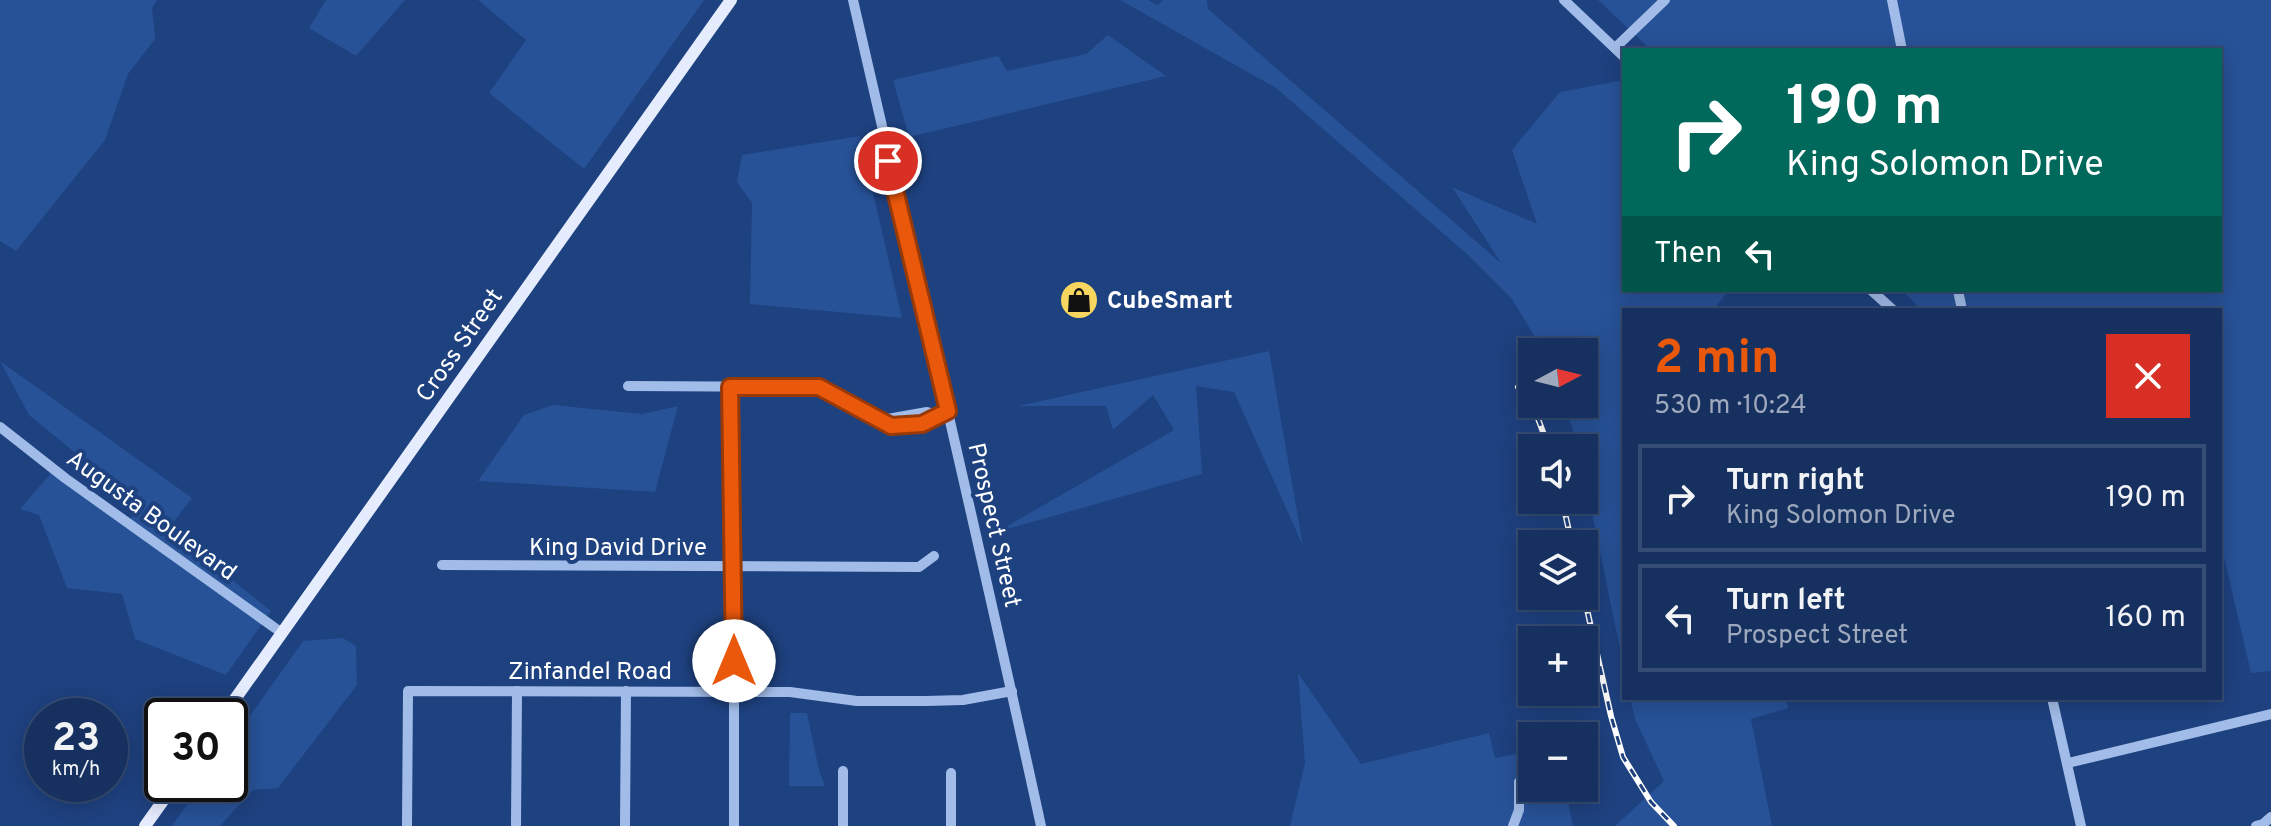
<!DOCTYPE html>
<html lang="en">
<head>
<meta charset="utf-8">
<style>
  body { margin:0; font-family:Overpass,sans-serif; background:#1f3965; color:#f1f3f6; height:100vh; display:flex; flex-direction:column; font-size:30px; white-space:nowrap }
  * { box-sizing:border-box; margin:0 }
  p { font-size:26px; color:#9ea9bd }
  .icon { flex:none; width:44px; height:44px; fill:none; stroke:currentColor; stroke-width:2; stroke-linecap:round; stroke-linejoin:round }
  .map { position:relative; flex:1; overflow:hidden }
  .details { position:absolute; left:1622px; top:308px; width:600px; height:392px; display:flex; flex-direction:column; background:#16315f; border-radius:0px; box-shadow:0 4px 20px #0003,0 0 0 2px #354c74 }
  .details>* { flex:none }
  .guide { position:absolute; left:1622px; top:48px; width:600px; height:244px; border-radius:0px; box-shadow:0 4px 20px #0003,0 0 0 2px #354c74; background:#00695c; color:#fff; overflow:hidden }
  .needle { width:52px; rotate:83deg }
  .fabs { position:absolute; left:1518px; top:338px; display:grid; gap:16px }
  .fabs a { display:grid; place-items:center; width:80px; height:80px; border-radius:0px; background:#16315f; box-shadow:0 4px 20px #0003,0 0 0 2px #354c74; font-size:40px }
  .speed { position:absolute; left:24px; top:698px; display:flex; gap:16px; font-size:40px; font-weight:700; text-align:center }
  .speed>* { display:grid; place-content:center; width:104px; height:104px; border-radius:50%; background:#16315f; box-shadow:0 4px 20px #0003,0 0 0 2px #354c74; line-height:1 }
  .speed small { font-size:20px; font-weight:400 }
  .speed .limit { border:4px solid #111; border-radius:12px; background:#fff; color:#111 }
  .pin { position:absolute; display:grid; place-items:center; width:68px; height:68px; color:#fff; margin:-34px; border:4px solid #fff; border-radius:50%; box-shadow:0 2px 8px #0007 }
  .me { position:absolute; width:88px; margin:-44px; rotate:0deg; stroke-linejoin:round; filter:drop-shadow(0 0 6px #0008) }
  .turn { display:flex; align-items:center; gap:28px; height:168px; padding:0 32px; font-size:36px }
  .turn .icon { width:104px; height:104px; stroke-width:2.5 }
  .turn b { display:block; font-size:56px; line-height:68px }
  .then { display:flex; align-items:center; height:76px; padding:0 32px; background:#0003; gap:16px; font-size:30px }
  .round { display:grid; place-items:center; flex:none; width:84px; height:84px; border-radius:0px; background:#1f3965 }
  .head { display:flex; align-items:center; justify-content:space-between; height:136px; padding:0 32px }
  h1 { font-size:48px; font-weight:700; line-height:60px; color:#ea580c }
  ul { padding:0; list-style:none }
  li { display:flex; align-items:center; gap:24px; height:108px; margin:0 16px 12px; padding:0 16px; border:4px solid #354c74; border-radius:0px }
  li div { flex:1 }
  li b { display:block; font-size:30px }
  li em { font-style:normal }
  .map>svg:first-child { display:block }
  .green { fill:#275297 }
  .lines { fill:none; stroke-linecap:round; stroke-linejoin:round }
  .minor { stroke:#a1bce8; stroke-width:10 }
  .major { stroke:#e4ecfe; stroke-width:12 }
  .rail-casing { stroke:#fff; stroke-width:6 }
  .rail { stroke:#1e417f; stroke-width:3; stroke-dasharray:9; stroke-linecap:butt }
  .route-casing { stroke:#983908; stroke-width:20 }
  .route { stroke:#ea580c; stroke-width:14 }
  .labels { text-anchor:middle; stroke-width:8; stroke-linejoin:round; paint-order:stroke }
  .poi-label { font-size:24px; font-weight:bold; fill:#fff; stroke:#1e417f; text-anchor:start }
  .street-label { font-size:24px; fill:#fff; stroke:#1e417f }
</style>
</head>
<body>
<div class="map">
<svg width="2271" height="826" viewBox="0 0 2271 826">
  <rect width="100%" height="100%" fill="#1e417f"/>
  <g class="green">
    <path d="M0 0H157L152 8 155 39 128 74 105 140 16 251 0 241Z"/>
    <path d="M326 0H405L356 56 309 28Z"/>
    <path d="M478 0H704L584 169 489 93 526 40Z"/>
    <path d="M1120 0H1148L1158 5 1163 0H1207L1208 9 1501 263 1452 187 1537 224 1512 150 1560 92 1619 81 1624 86V290H1729L1713 310H1624V668L1584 474V448H1579L1564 404H1584V352H1544L1512 299 1468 255 1276 88Z"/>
    <path d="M1598 0H2271V671L2251 673 2220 540V310H1921L1902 290H2220V50H1651Z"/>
    <path d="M1108 35 1166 76 909 137 893 80 998 56 1007 71 1086 54Z"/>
    <path d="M860 136 902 318 750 304 752 203 737 182 742 155Z"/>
    <path d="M1269 351 1303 546 1234 392 1196 386 1202 474 997 532 1174 430 1153 395 1113 430 1106 406H1018Z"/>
    <path d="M0 361 192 498 168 529 271 611 226 675 135 639 122 594 67 588 39 515 20 509 52 472 127 522 141 507 29 415Z"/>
    <path d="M553 405 642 414 678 406 655 492 478 481 524 415Z"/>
    <path d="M343 638 356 646 357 685 278 788 253 790 220 826H172L202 784H230V744L303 641Z"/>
    <path d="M1298 673 1361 764 1489 733 1495 758 1532 751V788H1565L1573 826H1290L1305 763Z"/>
    <path d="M1630 698H1786L1788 708 1751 719 1772 826H1615L1664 781 1635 719Z"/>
    <path d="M790 713H807L819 770 825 786H789Z"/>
  </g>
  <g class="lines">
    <g class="minor">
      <path d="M853 0C916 275 981 550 1041 826"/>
      <path d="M1564 0 1624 57"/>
      <path d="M1892 0 1902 50"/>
      <path d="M1615 48 1665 0"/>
      <path d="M1871 290 1893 310"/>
      <path d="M1958 290 1962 310"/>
      <path d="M628 386 819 387 891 426 922 424 948 411"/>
      <path d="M730 387 734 520V826"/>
      <path d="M882 420 927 412 937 415"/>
      <path d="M0 427 65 478 282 633"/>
      <path d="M442 565 919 567 934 556"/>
      <path d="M2052 698 2081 826"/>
      <path d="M2068 763 2271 714"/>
      <path d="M407 826 408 691 790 692 857 701H926L963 700 1012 691"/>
      <path d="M516 826 517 691"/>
      <path d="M625 826 626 691"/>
      <path d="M843 826V771"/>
      <path d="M951 826V773"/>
      <path d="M1513 826 1519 810V782"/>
      <path d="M2256 826 2263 824 2271 817"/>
    </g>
    <g class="major">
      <path d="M223 716 731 0"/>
      <path d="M145 826 175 784"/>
    </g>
    <defs>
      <g id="rail">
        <path d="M1518 387 1537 416 1549 448"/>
        <path d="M1562 500 1572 544"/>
        <path d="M1584 596 1611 716 1623 757 1651 802 1674 826"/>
      </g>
    </defs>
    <use href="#rail" class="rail-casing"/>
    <use href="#rail" class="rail"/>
  </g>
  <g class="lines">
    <defs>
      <path id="route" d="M734 661 730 387H819L891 426 922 424 948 411 888 161"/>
    </defs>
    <use href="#route" class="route-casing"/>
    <use href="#route" class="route"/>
  </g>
  <defs>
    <symbol id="shop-disc" viewBox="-11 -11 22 22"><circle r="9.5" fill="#f7d660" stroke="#1e417f"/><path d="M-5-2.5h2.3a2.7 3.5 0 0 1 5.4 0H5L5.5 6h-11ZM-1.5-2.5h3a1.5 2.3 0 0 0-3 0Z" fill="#111"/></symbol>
  </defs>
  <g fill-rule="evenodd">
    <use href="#shop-disc" x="1057" y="278" width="44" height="44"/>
  </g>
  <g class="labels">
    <g class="poi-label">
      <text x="1107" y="308">CubeSmart</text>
    </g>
    <g class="street-label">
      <text transform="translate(459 345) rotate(-55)" y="8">Cross Street</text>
      <text transform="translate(152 515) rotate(36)" y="8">Augusta Boulevard</text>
      <text transform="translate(995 525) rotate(77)" y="8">Prospect Street</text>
      <text x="618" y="555">King David Drive</text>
      <text x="590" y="679">Zinfandel Road</text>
    </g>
  </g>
</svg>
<div class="fabs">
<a><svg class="needle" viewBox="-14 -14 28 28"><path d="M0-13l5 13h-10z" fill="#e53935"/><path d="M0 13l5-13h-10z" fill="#9ea9bd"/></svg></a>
<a><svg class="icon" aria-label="sound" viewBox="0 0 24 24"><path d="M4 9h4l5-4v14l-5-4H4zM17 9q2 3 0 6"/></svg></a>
<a><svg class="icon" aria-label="layers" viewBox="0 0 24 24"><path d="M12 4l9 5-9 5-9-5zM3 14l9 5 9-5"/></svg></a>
<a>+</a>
<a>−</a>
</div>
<div class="speed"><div>23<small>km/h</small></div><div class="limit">30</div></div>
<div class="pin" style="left:888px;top:161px;background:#d93025"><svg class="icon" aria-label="arrive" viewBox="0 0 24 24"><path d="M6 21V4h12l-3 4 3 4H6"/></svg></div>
<svg class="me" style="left:734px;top:661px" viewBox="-20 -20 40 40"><circle r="19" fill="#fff"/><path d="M0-13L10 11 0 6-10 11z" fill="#ea580c"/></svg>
<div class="guide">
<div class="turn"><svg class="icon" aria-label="right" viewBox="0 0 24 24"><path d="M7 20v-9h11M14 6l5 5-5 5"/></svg><div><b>190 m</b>King Solomon Drive</div></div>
<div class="then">Then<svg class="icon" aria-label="left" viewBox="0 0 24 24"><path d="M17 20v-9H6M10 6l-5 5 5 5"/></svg></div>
</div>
<section class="details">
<div class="head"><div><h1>2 min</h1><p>530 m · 10:24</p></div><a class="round" style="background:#d93025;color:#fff"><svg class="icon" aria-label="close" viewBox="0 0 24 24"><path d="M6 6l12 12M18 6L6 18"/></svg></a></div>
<ul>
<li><svg class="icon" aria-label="right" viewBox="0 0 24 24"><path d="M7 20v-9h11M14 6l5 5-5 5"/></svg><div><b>Turn right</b><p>King Solomon Drive</p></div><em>190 m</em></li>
<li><svg class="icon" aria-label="left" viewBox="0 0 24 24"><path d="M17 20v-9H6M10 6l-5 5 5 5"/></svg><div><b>Turn left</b><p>Prospect Street</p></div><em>160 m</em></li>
</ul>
</section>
</div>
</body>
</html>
